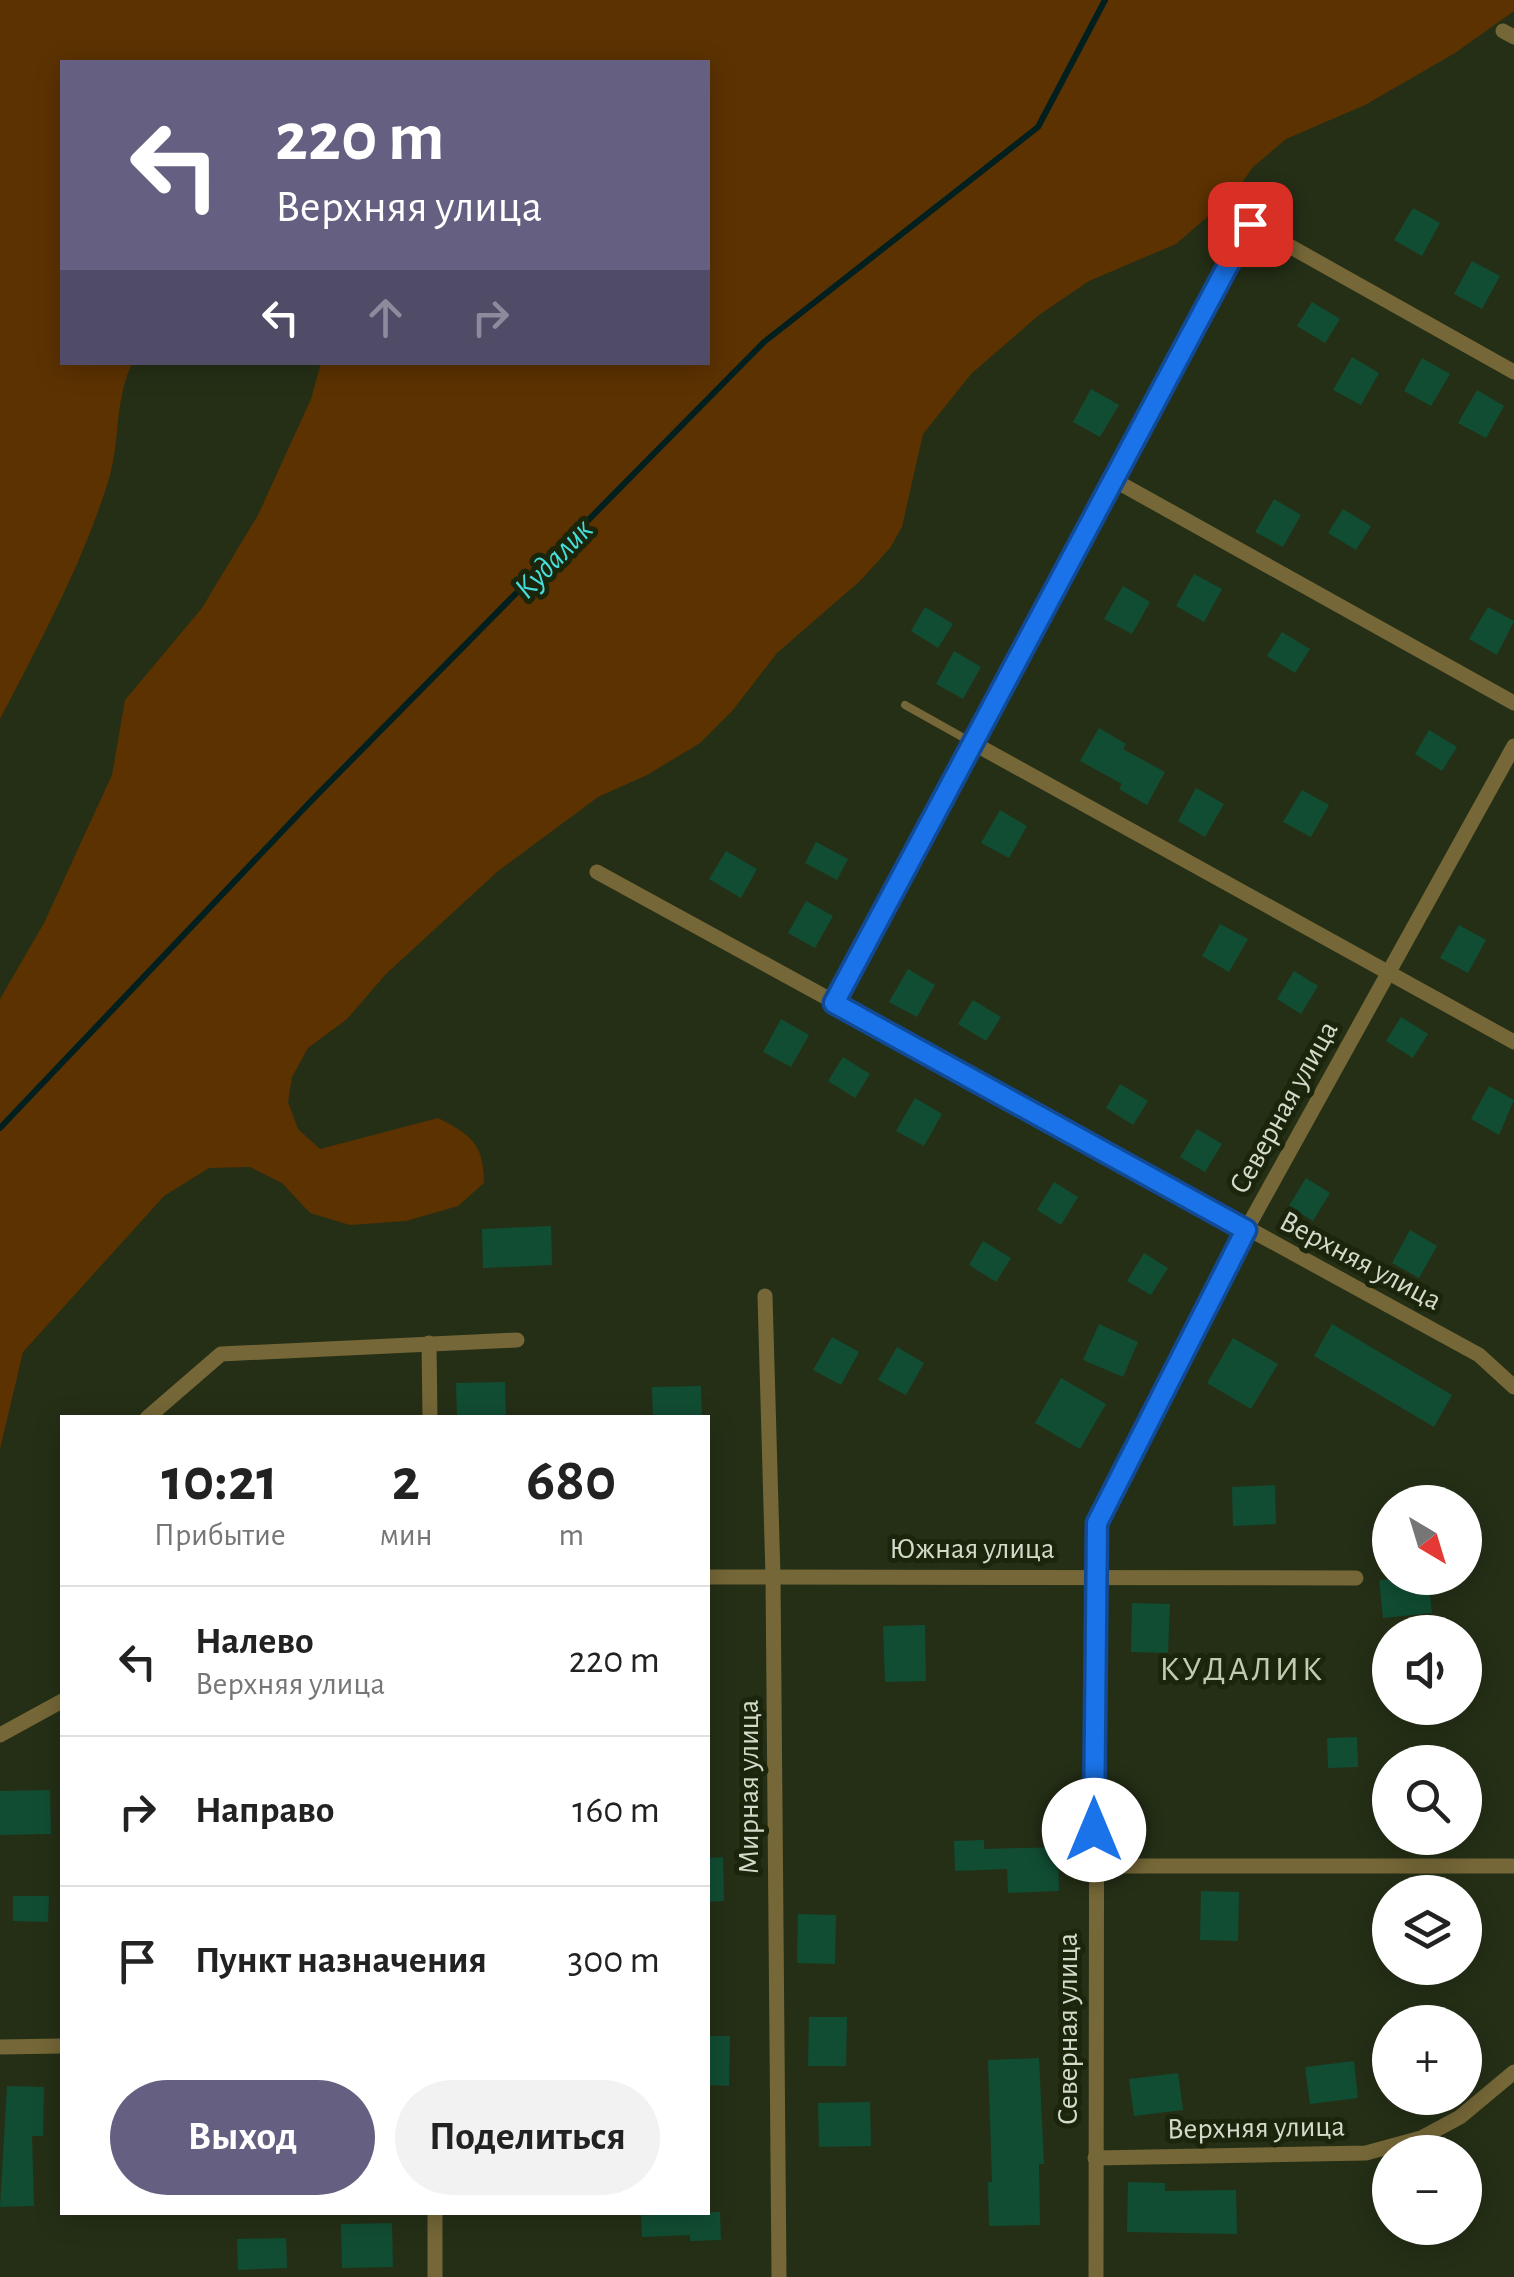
<!DOCTYPE html>
<html lang="ru">
<head>
<meta charset="utf-8">
<style>
  body { margin:0; font-family:"Alegreya Sans",sans-serif; background:#f2f2f2; color:#222; height:100vh; display:flex; flex-direction:column; font-size:38px; white-space:nowrap }
  * { box-sizing:border-box; margin:0 }
  p { font-size:32px; color:#767676 }
  .icon { flex:none; width:55px; height:55px; fill:none; stroke:currentColor; stroke-width:2; stroke-linecap:round; stroke-linejoin:round }
  .map { position:relative; flex:1; overflow:hidden }
  .sheet { position:absolute; left:60px; top:1415px; width:650px; height:800px; display:flex; flex-direction:column; background:#fff; border-radius:0px; box-shadow:0 5px 25px #0003 }
  .sheet>* { flex:none }
  .guide { position:absolute; left:60px; top:60px; width:650px; height:305px; border-radius:0px; box-shadow:0 5px 25px #0003; background:#656082; color:#fff; overflow:hidden }
  .needle { width:65px; rotate:142deg }
  .buttons { position:absolute; left:1372px; top:1485px; display:grid; gap:20px }
  .buttons a { display:grid; place-items:center; width:110px; height:110px; border-radius:50%; background:#fff; box-shadow:0 5px 25px #0003; font-size:50px }
  .pin { position:absolute; display:grid; place-items:center; width:85px; height:85px; color:#fff; margin:-42px; border-radius:20px; box-shadow:0 5px 15px #0006 }
  .me { position:absolute; width:110px; margin:-55px; rotate:0deg; stroke-linejoin:round; filter:drop-shadow(0 0 8px #0008) }
  .turn { display:flex; align-items:center; gap:35px; height:210px; padding:0 50px; font-size:45px }
  .turn .icon { width:130px; height:130px; stroke-width:2.5 }
  .turn b { display:block; font-size:70px; line-height:85px }
  .lanes { display:flex; align-items:center; height:95px; padding:0 50px; background:#0003; justify-content:center; gap:50px; direction:ltr }
  .lanes .off { opacity:.35 }
  .eta { display:flex; justify-content:space-evenly; align-items:center; height:170px; text-align:center }
  .eta b { font-size:60px; font-weight:700; line-height:70px }
  .action { display:flex; gap:20px; margin-top:auto; padding:20px 50px }
  .action a { flex:1; height:115px; border-radius:60px; background:#656082; color:#fff; font-size:40px; font-weight:700; line-height:115px; text-align:center }
  .action a+a { background:#f2f2f2; color:#222 }
  ul { padding:0; list-style:none }
  li { display:flex; align-items:center; gap:30px; height:150px; padding:0 50px; border-top:2px solid #e0e0e0 }
  li div { flex:1 }
  li b { display:block; font-size:38px }
  li em { font-style:normal }
  .map>svg:first-child { display:block }
  .green { fill:#5c3200 }
  .lines { fill:none; stroke-linecap:round; stroke-linejoin:round }
  .stream { stroke:#001f1e; stroke-width:6 }
  .building { fill:#114d33 }
  .lane { stroke:#756737; stroke-width:8 }
  .street { stroke:#756737; stroke-width:15 }
  .route-casing { stroke:#114b97; stroke-width:25 }
  .route { stroke:#1a73e8; stroke-width:18 }
  .labels { text-anchor:middle; stroke-width:10; stroke-linejoin:round; paint-order:stroke }
  .street-label { font-size:30px; fill:#d3daca; stroke:#1b250c }
  .water-label { font-size:32px; font-style:italic; fill:#46dedb; stroke:#1b250c }
  .quarter-label { font-size:35px; letter-spacing:2.5px; fill:#bfcdae; stroke:#1b250c }
</style>
</head>
<body>
<div class="map">
<svg width="1514" height="2277" viewBox="0 0 1514 2277">
  <rect width="100%" height="100%" fill="#252f16"/>
  <path class="green" d="M0 0H1514V11L1455 53 1365 105 1286 139 1253 167 1234 194 1176 244 1089 281 1039 315 971 374 923 434 902 527 890 548 860 581 777 653 733 710 700 743 647 775 598 797 497 872 386 974 347 1019 308 1048 292 1077 288 1102 298 1129 320 1149 438 1118C471 1135 484 1144 484 1183L458 1206 406 1221 350 1225 310 1213 282 1183 250 1167 209 1168 164 1196 23 1352 0 1449V999L44 923 112 775 125 700 202 608 258 515 311 399 321 363 708 362V62H62V362L132 363C113 406 121 441 108 482 82 565 40 642 0 719Z"/>
  <g class="lines">
    <path class="stream" d="M0 1128 313 799 764 342 1038 127 1105 0"/>
  </g>
  <g class="building">
    <path d="M1413 208 1440 223 1422 256 1394 240Z"/>
    <path d="M1472 261 1500 276 1482 309 1454 294Z"/>
    <path d="M1312 302 1340 319 1325 343 1297 326Z"/>
    <path d="M1352 357 1379 373 1361 405 1333 390Z"/>
    <path d="M1422 358 1450 374 1431 406 1404 391Z"/>
    <path d="M1091 389 1119 405 1100 437 1073 422Z"/>
    <path d="M1477 390 1504 406 1486 438 1458 423Z"/>
    <path d="M1274 499 1301 515 1283 547 1255 532Z"/>
    <path d="M1343 509 1371 526 1356 550 1328 533Z"/>
    <path d="M1194 574 1222 589 1204 622 1176 606Z"/>
    <path d="M1123 586 1150 602 1132 634 1104 619Z"/>
    <path d="M925 607 953 624 938 648 911 631Z"/>
    <path d="M1488 607 1514 621 1497 655 1469 639Z"/>
    <path d="M1282 632 1310 649 1295 673 1267 656Z"/>
    <path d="M954 651 981 667 963 699 936 684Z"/>
    <path d="M1099 728 1126 744 1123 749 1165 772 1147 805 1119 789 1122 784 1080 761Z"/>
    <path d="M1429 730 1457 747 1442 771 1415 754Z"/>
    <path d="M1196 788 1224 804 1205 837 1178 821Z"/>
    <path d="M1302 790 1329 805 1311 837 1283 822Z"/>
    <path d="M1000 810 1027 826 1009 858 981 843Z"/>
    <path d="M816 842 848 859 837 880 805 863Z"/>
    <path d="M726 851 757 869 741 898 709 879Z"/>
    <path d="M806 901 833 916 815 948 788 933Z"/>
    <path d="M1220 924 1248 939 1229 972 1202 956Z"/>
    <path d="M1459 925 1486 940 1468 973 1440 958Z"/>
    <path d="M908 969 935 985 917 1017 889 1002Z"/>
    <path d="M1294 971 1318 986 1301 1014 1277 999Z"/>
    <path d="M973 1000 1001 1017 986 1041 958 1024Z"/>
    <path d="M1401 1017 1428 1034 1413 1058 1386 1041Z"/>
    <path d="M781 1019 809 1035 791 1067 763 1052Z"/>
    <path d="M843 1057 870 1074 855 1098 828 1081Z"/>
    <path d="M1120 1084 1148 1101 1133 1125 1106 1108Z"/>
    <path d="M1489 1086 1514 1100 1499 1135 1471 1119Z"/>
    <path d="M915 1098 942 1114 924 1146 896 1131Z"/>
    <path d="M1197 1129 1222 1144 1205 1172 1180 1157Z"/>
    <path d="M1306 1178 1330 1193 1313 1221 1289 1206Z"/>
    <path d="M1054 1182 1078 1197 1061 1225 1037 1210Z"/>
    <path d="M551 1226 552 1265 483 1268 482 1229Z"/>
    <path d="M1410 1230 1437 1246 1419 1278 1392 1263Z"/>
    <path d="M983 1241 1011 1258 996 1282 969 1265Z"/>
    <path d="M1144 1253 1168 1268 1151 1295 1127 1281Z"/>
    <path d="M1099 1324 1138 1342 1123 1377 1083 1360Z"/>
    <path d="M1332 1324 1452 1395 1434 1427 1314 1356Z"/>
    <path d="M832 1337 859 1352 841 1385 813 1370Z"/>
    <path d="M1233 1338 1278 1364 1251 1409 1207 1383Z"/>
    <path d="M897 1347 924 1363 906 1395 878 1380Z"/>
    <path d="M1061 1378 1106 1404 1080 1449 1035 1423Z"/>
    <path d="M505 1382 506 1418H457L456 1383Z"/>
    <path d="M701 1386 702 1418H653L652 1387Z"/>
    <path d="M1275 1485 1276 1524 1233 1526 1232 1487Z"/>
    <path d="M1406 1578H1428L1432 1613 1383 1618 1379 1580Z"/>
    <path d="M1132 1603 1170 1604 1168 1653 1131 1652Z"/>
    <path d="M925 1625 926 1681 885 1682 883 1626Z"/>
    <path d="M1357 1737 1358 1767 1328 1768 1327 1738Z"/>
    <path d="M50 1790 51 1834 0 1835V1791Z"/>
    <path d="M984 1840V1849L1058 1847 1059 1891 1008 1893 1007 1869 955 1871 954 1841Z"/>
    <path d="M723 1857 724 1901 708 1902V1858Z"/>
    <path d="M1201 1891 1239 1892 1238 1941 1200 1940Z"/>
    <path d="M13 1896H49L48 1922 13 1921Z"/>
    <path d="M798 1914 836 1915 835 1964 797 1963Z"/>
    <path d="M809 2017H847L846 2066H808Z"/>
    <path d="M708 2036H730L729 2086 708 2085Z"/>
    <path d="M1039 2058 1044 2164H1039L1040 2225 989 2226 988 2182H992L988 2060Z"/>
    <path d="M1354 2061 1358 2098 1310 2104 1305 2067Z"/>
    <path d="M1178 2073 1183 2110 1134 2116 1129 2079Z"/>
    <path d="M7 2086 44 2087 43 2136H32L34 2206 0 2207Z"/>
    <path d="M870 2102 871 2146 819 2147 818 2103Z"/>
    <path d="M1128 2182 1165 2183V2191L1236 2190 1237 2234 1127 2232Z"/>
    <path d="M708 2212H720L721 2240 690 2241V2235L642 2237 641 2214Z"/>
    <path d="M392 2223 393 2267 342 2268 341 2224Z"/>
    <path d="M286 2238 287 2268 238 2270 237 2239Z"/>
  </g>
  <g class="lines">
    <path class="lane" d="M905 705 971 742"/>
    <g class="street">
      <path d="M1503 31 1514 37"/>
      <path d="M1114 480 1514 703"/>
      <path d="M973 743 1514 1042"/>
      <path d="M597 872 1479 1355 1514 1387"/>
      <path d="M834 1003 1250 224 1514 372"/>
      <path d="M765 1296 773 1576 779 2277"/>
      <path d="M429 1343 430 1418"/>
      <path d="M147 1418 221 1354 517 1340"/>
      <path d="M708 1577 1356 1578"/>
      <path d="M0 1735 62 1701"/>
      <path d="M1094 1866H1514"/>
      <path d="M0 2047 62 2046"/>
      <path d="M1095 2158 1366 2153 1421 2138 1460 2117 1514 2072"/>
      <path d="M435 2212V2277"/>
      <path d="M1096 2277 1097 1523 1246 1230 1514 746"/>
    </g>
  </g>
  <g class="lines">
    <defs>
      <path id="route" d="M1094 1830 1097 1523 1246 1230 834 1003 1250 224"/>
    </defs>
    <use href="#route" class="route-casing"/>
    <use href="#route" class="route"/>
  </g>
  <g class="labels">
    <g class="street-label">
      <text transform="translate(1283 1107) rotate(-61)" y="10">Северная улица</text>
      <text transform="translate(1361 1260) rotate(28)" y="10">Верхняя улица</text>
      <text x="972" y="1558">Южная улица</text>
      <text transform="translate(748 1787) rotate(-90)" y="10">Мирная улица</text>
      <text transform="translate(1067 2029) rotate(-90)" y="10">Северная улица</text>
      <text transform="translate(1256 2127) rotate(-1)" y="10">Верхняя улица</text>
    </g>
    <g class="water-label">
      <text transform="translate(553 558) rotate(-46)" y="11">Кудалик</text>
    </g>
    <g class="quarter-label">
      <text x="1242" y="1680">КУДАЛИК</text>
    </g>
  </g>
</svg>
<div class="buttons">
<a><svg class="needle" viewBox="-14 -14 28 28"><path d="M0-13l5 13h-10z" fill="#e53935"/><path d="M0 13l5-13h-10z" fill="#767676"/></svg></a>
<a><svg class="icon" aria-label="sound" viewBox="0 0 24 24"><path d="M4 9h4l5-4v14l-5-4H4zM17 9q2 3 0 6"/></svg></a>
<a><svg class="icon" aria-label="search" viewBox="0 0 24 24"><circle cx="10" cy="10" r="6"/><path d="M15 15l6 6"/></svg></a>
<a><svg class="icon" aria-label="layers" viewBox="0 0 24 24"><path d="M12 4l9 5-9 5-9-5zM3 14l9 5 9-5"/></svg></a>
<a>+</a>
<a>−</a>
</div>
<div class="pin" style="left:1250px;top:224px;background:#d93025"><svg class="icon" aria-label="arrive" viewBox="0 0 24 24"><path d="M6 21V4h12l-3 4 3 4H6"/></svg></div>
<svg class="me" style="left:1094px;top:1830px" viewBox="-20 -20 40 40"><circle r="19" fill="#fff"/><path d="M0-13L10 11 0 6-10 11z" fill="#1a73e8"/></svg>
<div class="guide">
<div class="turn"><svg class="icon" aria-label="left" viewBox="0 0 24 24"><path d="M17 20v-9H6M10 6l-5 5 5 5"/></svg><div><b>220 m</b>Верхняя улица</div></div>
<div class="lanes"><svg class="icon" aria-label="left" viewBox="0 0 24 24"><path d="M17 20v-9H6M10 6l-5 5 5 5"/></svg><svg class="icon off" aria-label="ahead" viewBox="0 0 24 24"><path d="M12 20V5M6 11l6-6 6 6"/></svg><svg class="icon off" aria-label="right" viewBox="0 0 24 24"><path d="M7 20v-9h11M14 6l5 5-5 5"/></svg></div>
</div>
<section class="sheet">
<div class="eta">
<div><b>10:21</b><p>Прибытие</p></div>
<div><b>2</b><p>мин</p></div>
<div><b>680</b><p>m</p></div>
</div>
<ul>
<li><svg class="icon" aria-label="left" viewBox="0 0 24 24"><path d="M17 20v-9H6M10 6l-5 5 5 5"/></svg><div><b>Налево</b><p>Верхняя улица</p></div><em>220 m</em></li>
<li><svg class="icon" aria-label="right" viewBox="0 0 24 24"><path d="M7 20v-9h11M14 6l5 5-5 5"/></svg><div><b>Направо</b></div><em>160 m</em></li>
<li><svg class="icon" aria-label="arrive" viewBox="0 0 24 24"><path d="M6 21V4h12l-3 4 3 4H6"/></svg><div><b>Пункт назначения</b></div><em>300 m</em></li>
</ul>
<div class="action"><a>Выход</a><a>Поделиться</a></div>
</section>
</div>
</body>
</html>
